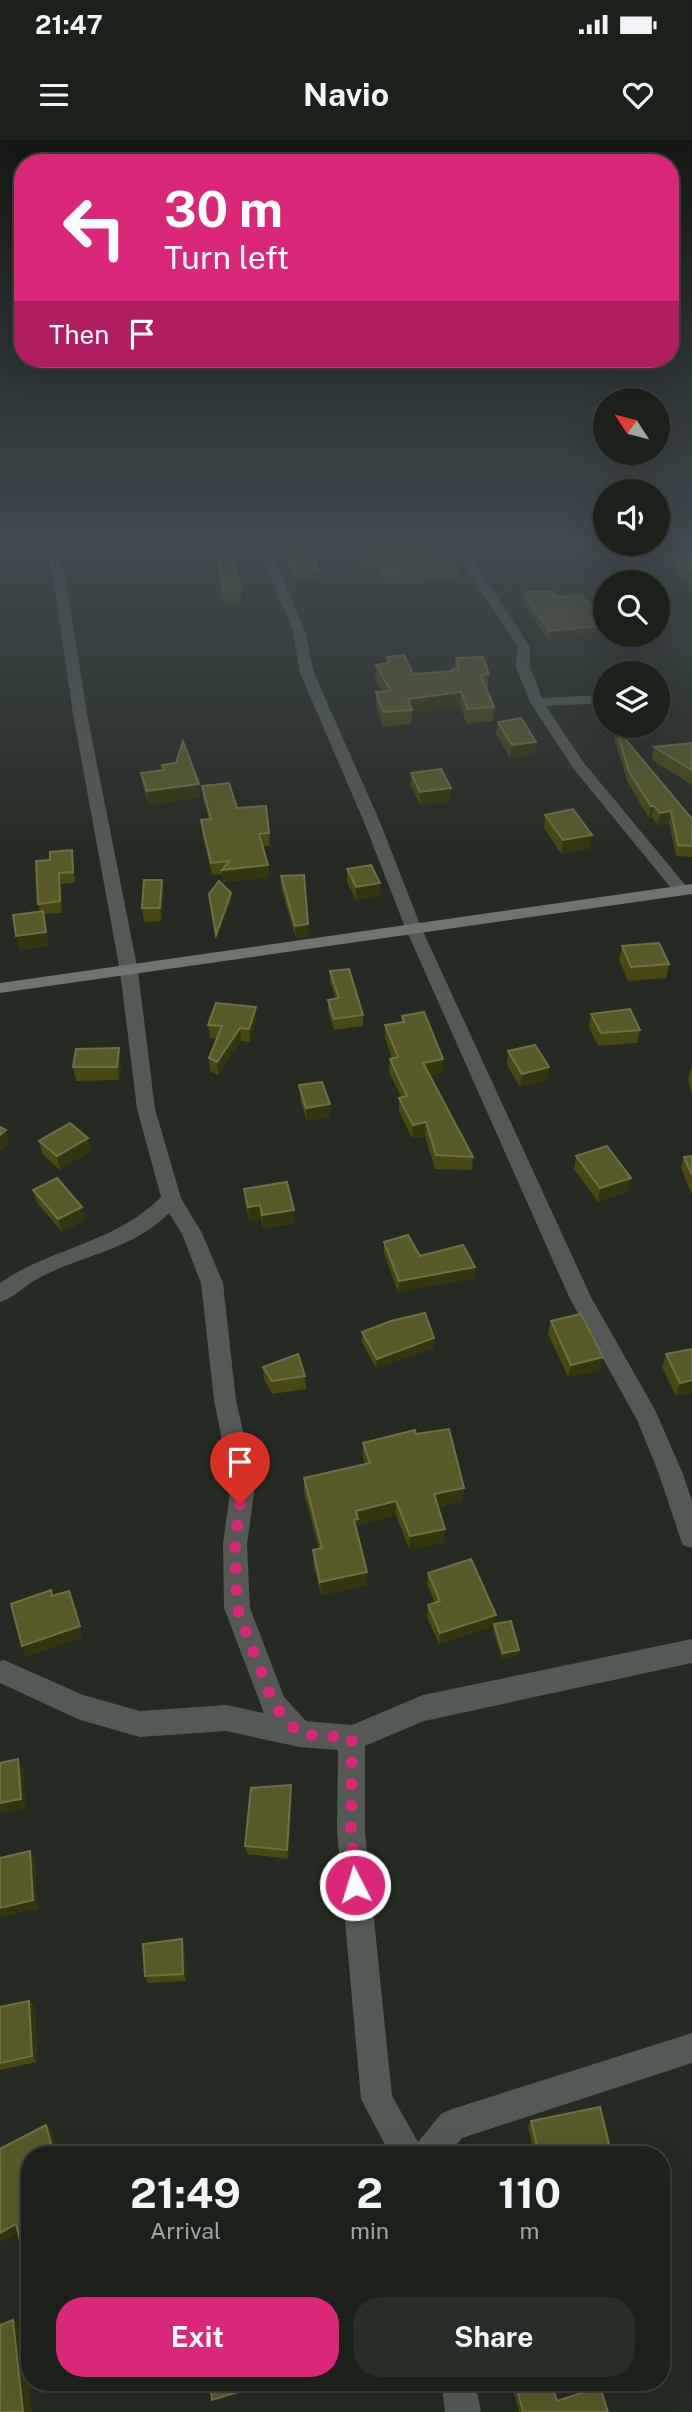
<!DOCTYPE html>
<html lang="en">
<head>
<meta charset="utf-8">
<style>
  body { margin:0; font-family:"Public Sans",sans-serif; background:#292d27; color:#f1f3f6; height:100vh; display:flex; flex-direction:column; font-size:26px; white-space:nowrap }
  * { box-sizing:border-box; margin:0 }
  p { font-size:23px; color:#a0a3a2 }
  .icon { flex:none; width:38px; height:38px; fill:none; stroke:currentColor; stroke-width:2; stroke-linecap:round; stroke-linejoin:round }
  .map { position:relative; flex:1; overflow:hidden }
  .sheet { position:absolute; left:21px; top:2006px; width:649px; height:245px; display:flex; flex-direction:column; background:#1c201a; border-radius:28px; box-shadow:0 7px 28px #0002,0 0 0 2px #3a3e39 }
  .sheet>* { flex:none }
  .banner { position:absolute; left:14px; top:14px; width:665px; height:214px; border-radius:28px; box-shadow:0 7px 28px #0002,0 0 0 2px #3a3e39; background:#db2777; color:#fff; overflow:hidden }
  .needle { width:46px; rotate:306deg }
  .fabs { position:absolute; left:593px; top:248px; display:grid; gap:14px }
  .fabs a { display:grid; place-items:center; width:77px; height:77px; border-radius:50%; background:#1c201a; box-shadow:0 7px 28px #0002,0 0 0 2px #3a3e39; font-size:35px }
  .pin { position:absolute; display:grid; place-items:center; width:60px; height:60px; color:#fff; margin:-72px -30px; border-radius:50% 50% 50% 0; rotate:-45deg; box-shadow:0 0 7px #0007 }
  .pin .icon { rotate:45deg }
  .me { position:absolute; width:77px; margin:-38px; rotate:355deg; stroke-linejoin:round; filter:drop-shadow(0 0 5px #0008) }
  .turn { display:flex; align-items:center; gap:24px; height:147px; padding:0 35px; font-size:32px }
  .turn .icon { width:91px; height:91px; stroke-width:2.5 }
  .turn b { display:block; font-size:49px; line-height:60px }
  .then { display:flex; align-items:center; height:66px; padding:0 35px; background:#0003; gap:14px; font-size:26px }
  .eta { display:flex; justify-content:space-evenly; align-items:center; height:119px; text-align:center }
  .eta b { font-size:42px; font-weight:700; line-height:49px }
  .cta { display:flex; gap:14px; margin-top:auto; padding:14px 35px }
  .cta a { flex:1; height:80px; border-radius:28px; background:#db2777; color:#fff; font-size:28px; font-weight:700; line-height:80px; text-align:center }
  .cta a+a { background:#292d27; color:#f1f3f6 }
  .status { display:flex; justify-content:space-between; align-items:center; height:49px; padding:0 35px; background:#1c201a; direction:ltr }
  .status svg { height:19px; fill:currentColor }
  header { display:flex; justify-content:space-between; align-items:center; height:91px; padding:0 35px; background:#1c201a; font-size:32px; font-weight:700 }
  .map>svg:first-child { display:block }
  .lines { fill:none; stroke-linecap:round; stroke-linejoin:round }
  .street { fill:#555956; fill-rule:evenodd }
  .secondary { fill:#6e746f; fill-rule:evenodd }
  .wall { fill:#484812 }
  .shaded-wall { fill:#33350f }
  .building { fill:#585928; stroke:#6e6f45; stroke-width:2 }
  .route { stroke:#db2777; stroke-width:12; stroke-dasharray:0 21.6 }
</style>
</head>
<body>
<div class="status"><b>21:47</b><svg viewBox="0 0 49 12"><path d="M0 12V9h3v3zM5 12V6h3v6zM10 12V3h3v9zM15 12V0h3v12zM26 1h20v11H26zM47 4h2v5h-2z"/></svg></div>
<header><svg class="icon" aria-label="menu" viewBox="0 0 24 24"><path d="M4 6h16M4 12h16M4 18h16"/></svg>Navio<svg class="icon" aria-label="heart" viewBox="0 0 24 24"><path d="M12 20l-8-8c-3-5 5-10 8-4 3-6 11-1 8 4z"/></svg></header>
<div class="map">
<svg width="692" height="2272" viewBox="0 0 692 2272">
  <rect width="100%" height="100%" fill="#252a22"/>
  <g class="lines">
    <g class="street">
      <path d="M43 402H55L65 435 87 574 138 831 155 969 181 1058 202 1093 223 1143 236 1260 255 1345 247 1404 250 1468 284 1557 306 1581 352 1585 423 1555 692 1499V1523L424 1581 365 1606V1691L392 1956 418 2002 441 1974 452 1969 692 1893V1923L462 1998 449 2014H390L361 1959 337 1691 338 1610 299 1607 226 1591 140 1597 80 1580 0 1543V1521L4 1520 83 1555 140 1571 226 1565 264 1573 224 1468 223 1404 231 1345 214 1260 201 1143 182 1094 169 1073C133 1110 81 1115 37 1139 24 1146 14 1158 0 1162V1143C52 1107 114 1104 161 1057L137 969 120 831 73 574 53 435Z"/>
      <path d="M255 402H267L305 491 314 533 380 682 421 787 591 1157 655 1270 683 1334 692 1361V1408L683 1405 680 1397 659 1334 637 1280 570 1159 405 787 364 682 300 533 293 491Z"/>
      <path d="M449 402H514L508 405 466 410 530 507V527L542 558 606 555V563L546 566 584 623 687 747 689 750 687 753H675L573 628 530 562 516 527 518 507Z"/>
      <path d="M658 554 667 555 669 558 658 562Z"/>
      <path d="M441 2242H475L481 2272H445Z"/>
    </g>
    <path class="secondary" d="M692 744V754L0 853V843Z"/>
  </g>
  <g class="wall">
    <path d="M285 402 403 410 458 430 457 440 384 444 380 432 364 433 358 417 315 418 318 430V440L292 441 285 412Z"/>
    <path d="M664 402H692V442L680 441 670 424 672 414Z"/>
    <path d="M216 403 241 451V463L224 464Z"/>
    <path d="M524 452 557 457 589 465 606 466V495L548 500 523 462Z"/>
    <path d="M387 517 413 534 452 531V529L455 528 456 518 489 534 488 548H487L494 567 493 581 467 584 460 566 412 573 411 584 383 587 376 566V552L383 551 375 539 376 525 386 523Z"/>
    <path d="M498 582 536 602 534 615 510 618 496 594Z"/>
    <path d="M616 588 692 679V717L676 716 669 683 658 685 652 677 649 678 628 643 614 599Z"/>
    <path d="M692 603V645L652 620 654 607Z"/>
    <path d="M162 625 200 657 149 665 143 646 141 633 162 630Z"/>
    <path d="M411 633 451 648 450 662 420 665 411 646Z"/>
    <path d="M202 646 237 668 269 693 270 706H263L268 725 269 737 223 742V734L212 735 202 693 201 680 209 679 203 659Z"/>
    <path d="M545 675 590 708 561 714 544 688Z"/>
    <path d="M72 710 75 743 61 744 62 773 43 774 48 806 19 810 40 771 38 764 50 720Z"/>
    <path d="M347 729 380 743V756L356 760 347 742Z"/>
    <path d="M281 736 308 784V796L296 798 281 748Z"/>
    <path d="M162 740 164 753 161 781 144 782 142 768Z"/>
    <path d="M622 806 669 824 666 838 628 841 619 820Z"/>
    <path d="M330 831 363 875V886L334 890 328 871V860L336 859 330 842Z"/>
    <path d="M256 867V880L250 902 241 901 218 935 210 931 209 918 217 899 210 898 208 885Z"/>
    <path d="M591 874 640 890 637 903 598 906 589 887Z"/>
    <path d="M402 876 442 933 429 935 473 1017 472 1030 435 1029 425 996 412 998 399 971V958L401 957 389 932 390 919 392 918 385 898V885L402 882Z"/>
    <path d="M508 911 547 940 520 947 507 925Z"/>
    <path d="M121 922 119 940 76 941 73 927Z"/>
    <path d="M691 927H692V954L688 940Z"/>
    <path d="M299 945 330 977 307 981 300 959Z"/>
    <path d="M88 998 90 1011 60 1030 42 1014 39 1001Z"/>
    <path d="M576 1016 628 1051 598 1062 574 1029Z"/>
    <path d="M692 1016V1052L691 1053 681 1028 684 1017Z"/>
    <path d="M244 1049 295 1083 263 1089 261 1078 249 1080 245 1062Z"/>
    <path d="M33 1050 82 1067 85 1080 62 1092 37 1063Z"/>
    <path d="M384 1102 420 1116 475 1127 474 1138 398 1152 384 1113Z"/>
    <path d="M551 1181 603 1217 600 1230 568 1237 548 1194Z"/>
    <path d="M362 1192 434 1198V1208L376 1228 362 1202Z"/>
    <path d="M692 1209V1252L676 1256 662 1227 666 1214Z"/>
    <path d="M263 1227 305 1236 306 1249 272 1254 264 1239Z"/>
    <path d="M416 1294 464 1348 462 1362 438 1367 445 1389 443 1403 409 1409 396 1375 358 1385V1393L367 1432V1445L321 1455 313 1423V1410L319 1409 304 1353V1338L365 1324 363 1317V1303Z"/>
    <path d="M428 1433 496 1475 494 1486 439 1504 427 1477 428 1465 435 1463 427 1444Z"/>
    <path d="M494 1484 519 1510 518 1515 502 1519 493 1490Z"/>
    <path d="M292 1655 288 1719 247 1714 245 1706Z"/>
    <path d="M182 1799 184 1807 186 1841 148 1843 145 1836Z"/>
    <path d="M29 1861 35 1868 37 1922 0 1930V1867Z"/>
    <path d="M531 1981 609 2004 605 2009 581 2014H534L528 1986Z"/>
    <path d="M507 2242H551L557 2260 600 2247 608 2272H519L512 2246 509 2247Z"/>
  </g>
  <g class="shaded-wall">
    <path d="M606 485V495L548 500 549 491Z"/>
    <path d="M461 552 460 566 412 573V570L408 559Z"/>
    <path d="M536 602 534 615 510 618 512 605Z"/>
    <path d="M199 644 200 657 149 665 147 651Z"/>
    <path d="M451 648 450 662 420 665V652Z"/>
    <path d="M651 666H654L652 677 649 678Z"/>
    <path d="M671 671 669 683 658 685 660 673Z"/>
    <path d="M592 695 590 708 561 714 563 700Z"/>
    <path d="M268 725 269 737 223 742 222 730Z"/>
    <path d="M59 733 61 744 62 773 60 761Z"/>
    <path d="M162 740 164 753 161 781 160 768Z"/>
    <path d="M380 743V756L356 760V747Z"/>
    <path d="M231 753 232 760 216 801V795Z"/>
    <path d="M43 771 48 806 19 810 16 796Z"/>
    <path d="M308 784V796L296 798 295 786Z"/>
    <path d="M256 867V880L250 902 249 889Z"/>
    <path d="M240 888 241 901 218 935 217 922Z"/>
    <path d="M119 908 121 922 119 940 117 927Z"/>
    <path d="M443 919 442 933 422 937 423 923Z"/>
    <path d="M549 927 547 940 520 947 522 934Z"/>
    <path d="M330 964V977L307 981 306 968Z"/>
    <path d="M426 982 425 996 412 998 413 985Z"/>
    <path d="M6 990 9 1004 0 1012V995Z"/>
    <path d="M88 998 90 1011 60 1030 57 1016Z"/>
    <path d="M631 1038 628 1051 598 1062 600 1048Z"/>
    <path d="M260 1065 261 1078 249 1080 248 1067Z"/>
    <path d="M82 1067 85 1080 62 1092 58 1079Z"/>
    <path d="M294 1070 295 1083 263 1089 262 1075Z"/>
    <path d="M475 1127 474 1138 398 1152 399 1141Z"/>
    <path d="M434 1198V1208L376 1228 377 1219Z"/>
    <path d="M603 1217 600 1230 568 1237 571 1225Z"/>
    <path d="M692 1240V1252L676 1256 680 1243Z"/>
    <path d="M464 1348 462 1362 432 1368 434 1354Z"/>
    <path d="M396 1361V1375L358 1385V1393L354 1380 356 1371Z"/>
    <path d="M445 1389 443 1403 409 1409 410 1396Z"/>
    <path d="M367 1432V1445L321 1455 320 1442Z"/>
    <path d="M69 1451 83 1497 26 1517 22 1506Z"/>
    <path d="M496 1475 494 1486 439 1504 440 1493Z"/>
    <path d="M519 1510 518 1515 502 1519 503 1513Z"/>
    <path d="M18 1619 23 1629 26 1668 0 1674V1663Z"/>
    <path d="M291 1645 292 1655 288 1719 287 1710Z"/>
    <path d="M30 1711 35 1720 38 1769 0 1777V1768Z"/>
    <path d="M182 1799 184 1807 186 1841 183 1834Z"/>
    <path d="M29 1861 35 1868 37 1922 32 1916Z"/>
    <path d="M46 1985 53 1993 59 2014H54Z"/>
    <path d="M16 2084 24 2089 0 2103V2093Z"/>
    <path d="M30 2100V2109L21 2105Z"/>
    <path d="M13 2180 22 2183 32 2272H23Z"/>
    <path d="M271 2242H276L216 2261 212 2260Z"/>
  </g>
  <g class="building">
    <path d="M221 402H229L241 451 223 452 216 403Z"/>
    <path d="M285 402H400L403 410 441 406 458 430 384 434 380 422 364 423 358 408H312L318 430 292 431Z"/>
    <path d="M673 402H692V431H682L672 414 681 413Z"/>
    <path d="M524 452H551L557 457 582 455 589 465 606 466V485L549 491Z"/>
    <path d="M404 515 413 534 453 531 452 529 459 528 456 518 483 517 489 534 481 535 494 567 468 569 461 552 408 559 412 570 383 572 376 552 391 551 376 525 389 523 387 517Z"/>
    <path d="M521 578 536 602 512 605 498 582Z"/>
    <path d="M616 588 692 679V706L678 705 671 671 660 673 654 666H651L629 632Z"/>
    <path d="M183 601 199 644 147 651 141 633 164 630 162 625 176 623Z"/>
    <path d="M692 603V630L654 607Z"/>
    <path d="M441 629 451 648 420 652 411 633Z"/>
    <path d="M229 643 237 668 266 666 269 693 259 694 268 725 222 730 229 721 211 723 201 680 211 679 202 646Z"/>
    <path d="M573 669 592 695 563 700 545 675Z"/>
    <path d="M72 710 73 732 59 733 60 761 38 764 36 721 50 720V712Z"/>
    <path d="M371 725 380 743 356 747 347 729Z"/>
    <path d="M304 735 308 784 295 786 281 736Z"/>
    <path d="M144 740H162L160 768H142Z"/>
    <path d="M219 741 231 753 216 795 209 754Z"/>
    <path d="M43 771 46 792 16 796 13 775Z"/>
    <path d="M659 803 669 824 631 827 622 806Z"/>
    <path d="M349 829 363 875 334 879 328 860 339 858 330 831Z"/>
    <path d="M216 863 256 867 249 889 240 888 217 922 209 918 222 886 208 885Z"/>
    <path d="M630 869 640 890 601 893 591 874Z"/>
    <path d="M424 872 443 919 423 923 473 1017 436 1015 426 982 413 985 399 958 407 956 390 919 398 917 385 885 404 882 402 876Z"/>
    <path d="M535 905 549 927 522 934 508 911Z"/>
    <path d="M119 908 117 927H73L76 909Z"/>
    <path d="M322 942 330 964 306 968 299 945Z"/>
    <path d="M70 983 88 998 57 1016 39 1001Z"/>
    <path d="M0 987 6 990 0 995Z"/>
    <path d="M607 1006 631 1038 600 1048 576 1016Z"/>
    <path d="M692 1016V1035L684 1017Z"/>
    <path d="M57 1038 82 1067 58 1079 33 1050Z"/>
    <path d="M287 1042 294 1070 262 1075 260 1065 248 1067 244 1049Z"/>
    <path d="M408 1095 420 1116 463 1105 475 1127 399 1141 384 1102Z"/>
    <path d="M425 1173 434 1198 377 1219 362 1192 391 1181Z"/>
    <path d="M581 1174 603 1217 571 1225 551 1181Z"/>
    <path d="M692 1209V1240L680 1243 666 1214Z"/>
    <path d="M298 1214 305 1236 272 1241 263 1227Z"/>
    <path d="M449 1289 464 1348 434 1354 445 1389 410 1396 396 1361 356 1371 358 1379 354 1380 367 1432 320 1442 313 1410 322 1408 304 1338 370 1323 363 1303 415 1290 416 1294Z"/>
    <path d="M471 1419 496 1475 440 1493 428 1465 440 1461 428 1433Z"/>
    <path d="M51 1450 52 1456 69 1451 80 1486 22 1506 11 1464Z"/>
    <path d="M511 1481 519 1510 503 1513 494 1484Z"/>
    <path d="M18 1619 21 1659 0 1663V1623Z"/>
    <path d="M291 1645 287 1710 245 1706 251 1648Z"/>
    <path d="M30 1711 33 1760 0 1768V1718Z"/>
    <path d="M182 1799 183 1834 145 1836 143 1804Z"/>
    <path d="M29 1861 32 1916 0 1923V1867Z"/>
    <path d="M600 1967 609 2004 563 2014H539L531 1981Z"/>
    <path d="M46 1985 54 2014H30V2100L21 2105 16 2084 0 2093V2009Z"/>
    <path d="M30 2139V2170L26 2141Z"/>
    <path d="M13 2180 23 2272H0V2185Z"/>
    <path d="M210 2242H271L212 2260Z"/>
    <path d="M512 2242H551L557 2261 600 2247 608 2272H523L516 2244 513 2246Z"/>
  </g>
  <linearGradient id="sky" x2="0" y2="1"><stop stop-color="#141713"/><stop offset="0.56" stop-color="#404a4f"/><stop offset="1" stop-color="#404a4f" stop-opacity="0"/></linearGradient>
  <rect width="692" height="720" fill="url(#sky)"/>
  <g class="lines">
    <path class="route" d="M240 1364 235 1404 237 1468 274 1565 299 1594 352 1598 351 1692 355 1745"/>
  </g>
</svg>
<div class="fabs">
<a><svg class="needle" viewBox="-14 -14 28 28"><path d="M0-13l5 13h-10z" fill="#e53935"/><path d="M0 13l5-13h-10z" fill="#a0a3a2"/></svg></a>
<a><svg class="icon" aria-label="sound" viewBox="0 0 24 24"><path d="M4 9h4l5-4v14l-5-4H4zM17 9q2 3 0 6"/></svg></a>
<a><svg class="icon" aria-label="search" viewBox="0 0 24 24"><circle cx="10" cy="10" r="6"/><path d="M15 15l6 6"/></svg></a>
<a><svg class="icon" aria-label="layers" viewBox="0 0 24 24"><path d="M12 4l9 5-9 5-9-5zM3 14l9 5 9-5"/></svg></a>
</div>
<div class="pin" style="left:240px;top:1364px;background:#d93025"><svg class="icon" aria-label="arrive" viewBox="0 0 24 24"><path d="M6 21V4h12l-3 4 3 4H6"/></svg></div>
<svg class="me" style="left:355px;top:1745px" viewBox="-20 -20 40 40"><circle r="17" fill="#db2777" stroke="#fff" stroke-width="3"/><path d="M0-11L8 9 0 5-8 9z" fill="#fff"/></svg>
<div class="banner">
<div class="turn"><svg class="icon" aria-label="left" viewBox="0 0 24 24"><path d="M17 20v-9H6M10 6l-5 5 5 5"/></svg><div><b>30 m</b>Turn left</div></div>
<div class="then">Then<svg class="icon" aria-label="arrive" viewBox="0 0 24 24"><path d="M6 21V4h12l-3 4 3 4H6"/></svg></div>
</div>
<section class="sheet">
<div class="eta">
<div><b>21:49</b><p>Arrival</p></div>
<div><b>2</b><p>min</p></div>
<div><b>110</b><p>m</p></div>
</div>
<div class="cta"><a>Exit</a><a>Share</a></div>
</section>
</div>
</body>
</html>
